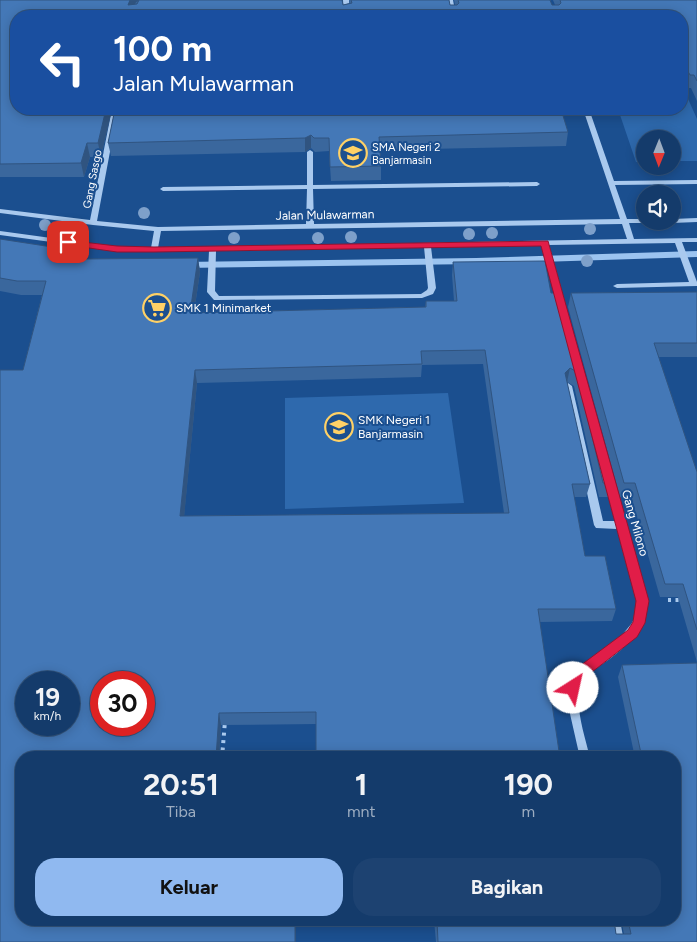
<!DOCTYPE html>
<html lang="id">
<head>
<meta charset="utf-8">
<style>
  body { margin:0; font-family:Figtree,sans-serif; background:#1d4271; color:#f1f3f6; height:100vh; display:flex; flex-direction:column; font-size:19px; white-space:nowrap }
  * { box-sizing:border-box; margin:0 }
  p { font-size:16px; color:#9dadc1 }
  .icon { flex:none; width:28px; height:28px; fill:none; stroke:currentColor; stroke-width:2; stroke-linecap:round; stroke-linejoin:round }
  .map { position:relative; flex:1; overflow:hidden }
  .drawer { position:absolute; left:15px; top:751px; width:666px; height:175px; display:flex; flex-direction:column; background:#143b6b; border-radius:20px; box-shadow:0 2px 12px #0003,0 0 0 1px #33557e }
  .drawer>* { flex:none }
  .guide { position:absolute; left:10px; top:10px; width:678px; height:105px; border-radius:20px; box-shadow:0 2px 12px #0003,0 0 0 1px #33557e; background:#1a4fa0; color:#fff; overflow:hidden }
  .needle { width:32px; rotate:181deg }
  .tools { position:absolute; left:636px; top:130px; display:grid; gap:10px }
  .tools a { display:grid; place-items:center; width:45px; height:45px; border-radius:50%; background:#143b6b; box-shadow:0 2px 12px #0003,0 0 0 1px #33557e; font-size:25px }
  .speed { position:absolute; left:15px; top:671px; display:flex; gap:10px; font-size:25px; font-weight:700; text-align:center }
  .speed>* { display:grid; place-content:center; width:65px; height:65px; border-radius:50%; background:#143b6b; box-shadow:0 2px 12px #0003,0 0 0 1px #33557e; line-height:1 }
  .speed small { font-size:12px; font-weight:400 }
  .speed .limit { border:8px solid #d22; background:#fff; color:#111 }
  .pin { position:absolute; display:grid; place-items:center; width:42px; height:42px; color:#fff; margin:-21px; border-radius:10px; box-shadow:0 2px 8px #0006 }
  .me { position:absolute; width:55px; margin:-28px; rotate:35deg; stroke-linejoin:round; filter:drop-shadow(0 0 4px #0008) }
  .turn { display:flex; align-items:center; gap:18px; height:105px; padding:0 20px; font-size:22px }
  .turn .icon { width:65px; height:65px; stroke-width:2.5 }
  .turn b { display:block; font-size:35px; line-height:42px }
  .eta { display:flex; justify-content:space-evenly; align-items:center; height:85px; text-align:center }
  .eta b { font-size:30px; font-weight:700; line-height:35px }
  .button { display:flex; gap:10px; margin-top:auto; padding:10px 20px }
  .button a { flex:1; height:58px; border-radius:20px; background:#90b9f0; color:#111; font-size:20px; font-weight:700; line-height:58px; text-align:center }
  .button a+a { background:#1d4271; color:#f1f3f6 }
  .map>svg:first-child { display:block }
  .green { fill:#2e69ad }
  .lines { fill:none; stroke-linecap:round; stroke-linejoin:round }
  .stream { fill:#9cc4f0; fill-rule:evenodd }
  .path { stroke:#a9c9ee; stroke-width:4; stroke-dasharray:3 4.5; stroke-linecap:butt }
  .minor { fill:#a9c9ee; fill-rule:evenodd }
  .tree { fill:#7ea0ca }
  .wall { fill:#3a679d; fill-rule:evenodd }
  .shaded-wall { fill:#305480 }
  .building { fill:#4478b7; stroke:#305480; fill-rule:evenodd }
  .route { fill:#e11d48; stroke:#92132f }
  .labels { text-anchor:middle; stroke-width:4; stroke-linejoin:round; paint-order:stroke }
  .far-poi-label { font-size:11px; fill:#fff; stroke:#1b4f8f; text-anchor:start }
  .far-street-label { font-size:11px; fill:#fff; stroke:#1b4f8f }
  .street-label { font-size:12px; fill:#fff; stroke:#1b4f8f }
  .poi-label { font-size:12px; fill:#fff; stroke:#1b4f8f; text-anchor:start }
</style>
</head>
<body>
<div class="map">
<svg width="697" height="942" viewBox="0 0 697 942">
  <rect width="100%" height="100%" fill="#1b4f8f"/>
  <g class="green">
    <path d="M681 83 697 119V161H673L672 139H645V162H636L618 109H681Z"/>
    <path d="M448 393 464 503 285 509V398Z"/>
  </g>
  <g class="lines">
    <path class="stream" d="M697 251V257L476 264 182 268 177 265 182 262 476 258Z"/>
    <g class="path">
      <path d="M668 600H681"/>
      <path d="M222 758 225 721"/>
    </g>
    <g class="minor">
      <path d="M343 0H349L350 16H344Z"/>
      <path d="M447 0H453L456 16H450Z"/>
      <path d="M112 109H118L97 221 158 227 306 224 307 189 163 191 160 189 163 187 307 185V152L310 150 313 152V185L537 182 540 184 537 186 313 189 314 224 620 219 583 109H589L614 181 697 180V184L615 185 627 219H645V221H654L651 223H629L634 239 697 238V242H682L697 282V286L617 288 613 286 617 284 689 282 675 243 549 245 565 303 561 305 557 303 542 245 431 247 436 288 433 294 422 298 217 300H214L207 292 209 251H117L0 235V231L117 247 151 248 154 231 93 225 0 213V209L90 220ZM622 224 627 239 158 248 161 231ZM424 247 428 288 427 290 421 294 219 296 215 291 216 251Z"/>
      <path d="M697 218V222L672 223 669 221H672V219Z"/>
      <path d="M568 383 572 386 603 521H615L603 477 604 475H610L611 477 647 601C643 641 612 657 582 678 573 704 584 732 590 758H580L568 705 570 684 574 672 617 641 632 623 636 614 637 601 617 529 596 528 594 525 564 386Z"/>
      <path d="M608 920H620L624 942H612Z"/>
    </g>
  </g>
  <g class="tree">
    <circle cx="144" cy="213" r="6"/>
    <circle cx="45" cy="225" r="6"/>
    <circle cx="590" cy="229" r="6"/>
    <circle cx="75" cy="230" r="6"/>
    <circle cx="492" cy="233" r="6"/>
    <circle cx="469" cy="234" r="6"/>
    <circle cx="351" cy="237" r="6"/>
    <circle cx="234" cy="238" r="6"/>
    <circle cx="318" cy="238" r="6"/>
    <circle cx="587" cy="261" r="6"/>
  </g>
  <g class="wall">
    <path d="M0 0H342L343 5 350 3 349 0H449L450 5H455L454 0H550L552 5H555L553 0H697V101L691 88H687L681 78V16H16L112 109 101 157H90L84 177H0Z"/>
    <path d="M115 109 568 132 566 146 380 150 381 166V180L331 181 329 151 315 152 311 148 305 152 111 156 108 143Z"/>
    <path d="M0 239 86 259 198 258 200 272 194 313 425 307 426 301H454L452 275 453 262 551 293H559L611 483 608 497H599L574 386 567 382 590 484 586 497H574L585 556 616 609 612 621 540 622 316 724 221 725 219 758H21L296 920V942H0L23 370 42 295H21L0 291ZM483 364 504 513 184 516 197 383 421 377 422 365Z"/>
    <path d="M697 292V357H658L697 472V662L678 597H660L631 496 620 497 568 307 571 293Z"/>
    <path d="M697 663V942H436L434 920H614L616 934H624L621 920H675V758H635L618 677 622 665Z"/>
  </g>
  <g class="shaded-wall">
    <path d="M130 0H141L136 2 130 16 128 5Z"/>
    <path d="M106 109H112L101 157 98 143Z"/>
    <path d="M311 135V148L305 152V138Z"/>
    <path d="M87 143 90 157 84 177 81 163Z"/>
    <path d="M198 258 200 272 192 326 190 313Z"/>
    <path d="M570 368 567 382 565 373Z"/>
    <path d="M195 370 197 383 183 529 180 516Z"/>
    <path d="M219 713 221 725 219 758H216Z"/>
    <rect x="295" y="920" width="1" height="22"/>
  </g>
  <g class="building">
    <path d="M0 0H130L128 5 137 4 139 0H342L343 5 352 3 351 0H449L450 5H457L459 3 458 0H550L552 5H559L561 3 560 0H697V81L694 75H690L681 59V16H16V109H106L98 143H87L81 163 0 164Z"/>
    <path d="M115 109H561L568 132 379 137 381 166 330 167 329 138H314L311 135 305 138 108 143Z"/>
    <path d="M0 239 85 252 83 259 198 258 190 313 426 307V301H457L453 262 545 261 551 293H559L611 483H603L577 372 570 368 565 373 590 484H572L585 556H605L616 609H538L560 758H316V712L219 713 216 758H21V920H295V942H0V370H23L46 281H17L0 278ZM485 350 509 513 180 516 195 370 422 364 421 351ZM26 682H69V725H26ZM101 682H144V725H101Z"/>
    <path d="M697 292V343H654L697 472V630L683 584H665L635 483H624L571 293Z"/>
    <path d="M697 663V942H438L437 920H614L616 934H631L628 920H675V758H642L622 665Z"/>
  </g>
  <path class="route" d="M65 240 117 246 154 247 548 241 649 601 645 623 637 637 583 679 578 692H569L567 688 573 671 628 630 633 622 636 601 541 246 154 252H117L68 245H65Z"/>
  <defs>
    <symbol id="school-ring" viewBox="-11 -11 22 22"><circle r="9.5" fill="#1b4f8f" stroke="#ffd166" stroke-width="1.5"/><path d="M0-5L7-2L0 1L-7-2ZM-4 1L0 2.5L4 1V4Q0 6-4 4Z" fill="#ffd166"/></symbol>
    <symbol id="supermarket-ring" viewBox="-11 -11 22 22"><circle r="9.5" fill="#1b4f8f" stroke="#ffd166" stroke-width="1.5"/><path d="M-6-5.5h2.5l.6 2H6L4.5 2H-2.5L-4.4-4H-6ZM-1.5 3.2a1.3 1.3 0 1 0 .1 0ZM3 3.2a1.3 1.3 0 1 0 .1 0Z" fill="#ffd166"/></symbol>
  </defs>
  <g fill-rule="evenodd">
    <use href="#school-ring" x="337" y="137" width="32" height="32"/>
    <use href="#supermarket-ring" x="141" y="292" width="32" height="32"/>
    <use href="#school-ring" x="323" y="411" width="32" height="32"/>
  </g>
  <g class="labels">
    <g class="far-poi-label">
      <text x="372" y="151">SMA Negeri 2<tspan x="372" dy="13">Banjarmasin</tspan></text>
    </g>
    <g class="far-street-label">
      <text transform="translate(92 179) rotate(-79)" y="4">Gang Sasgo</text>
    </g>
    <g class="street-label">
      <text transform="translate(325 215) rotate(-1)" y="4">Jalan Mulawarman</text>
      <text transform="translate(635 523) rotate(74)" y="4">Gang Milono</text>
    </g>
    <g class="poi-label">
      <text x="176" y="312">SMK 1 Minimarket</text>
      <text x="358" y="424">SMK Negeri 1<tspan x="358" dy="14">Banjarmasin</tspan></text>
    </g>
  </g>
</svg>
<div class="tools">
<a><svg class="needle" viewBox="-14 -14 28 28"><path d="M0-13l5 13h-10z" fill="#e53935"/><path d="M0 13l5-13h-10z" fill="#9dadc1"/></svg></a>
<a><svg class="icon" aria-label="sound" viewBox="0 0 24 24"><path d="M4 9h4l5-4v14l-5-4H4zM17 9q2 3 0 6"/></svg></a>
</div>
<div class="speed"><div>19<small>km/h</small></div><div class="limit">30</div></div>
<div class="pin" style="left:68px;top:242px;background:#d93025"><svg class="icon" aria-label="arrive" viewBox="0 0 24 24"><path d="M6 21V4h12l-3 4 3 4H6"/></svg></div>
<svg class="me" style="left:573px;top:688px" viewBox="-20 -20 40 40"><circle r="19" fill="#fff"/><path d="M0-13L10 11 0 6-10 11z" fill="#e11d48"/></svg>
<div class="guide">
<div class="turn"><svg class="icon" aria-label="left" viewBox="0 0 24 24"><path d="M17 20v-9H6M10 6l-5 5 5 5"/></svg><div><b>100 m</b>Jalan Mulawarman</div></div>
</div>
<section class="drawer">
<div class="eta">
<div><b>20:51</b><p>Tiba</p></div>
<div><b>1</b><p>mnt</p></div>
<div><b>190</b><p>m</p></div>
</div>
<div class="button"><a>Keluar</a><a>Bagikan</a></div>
</section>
</div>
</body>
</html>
